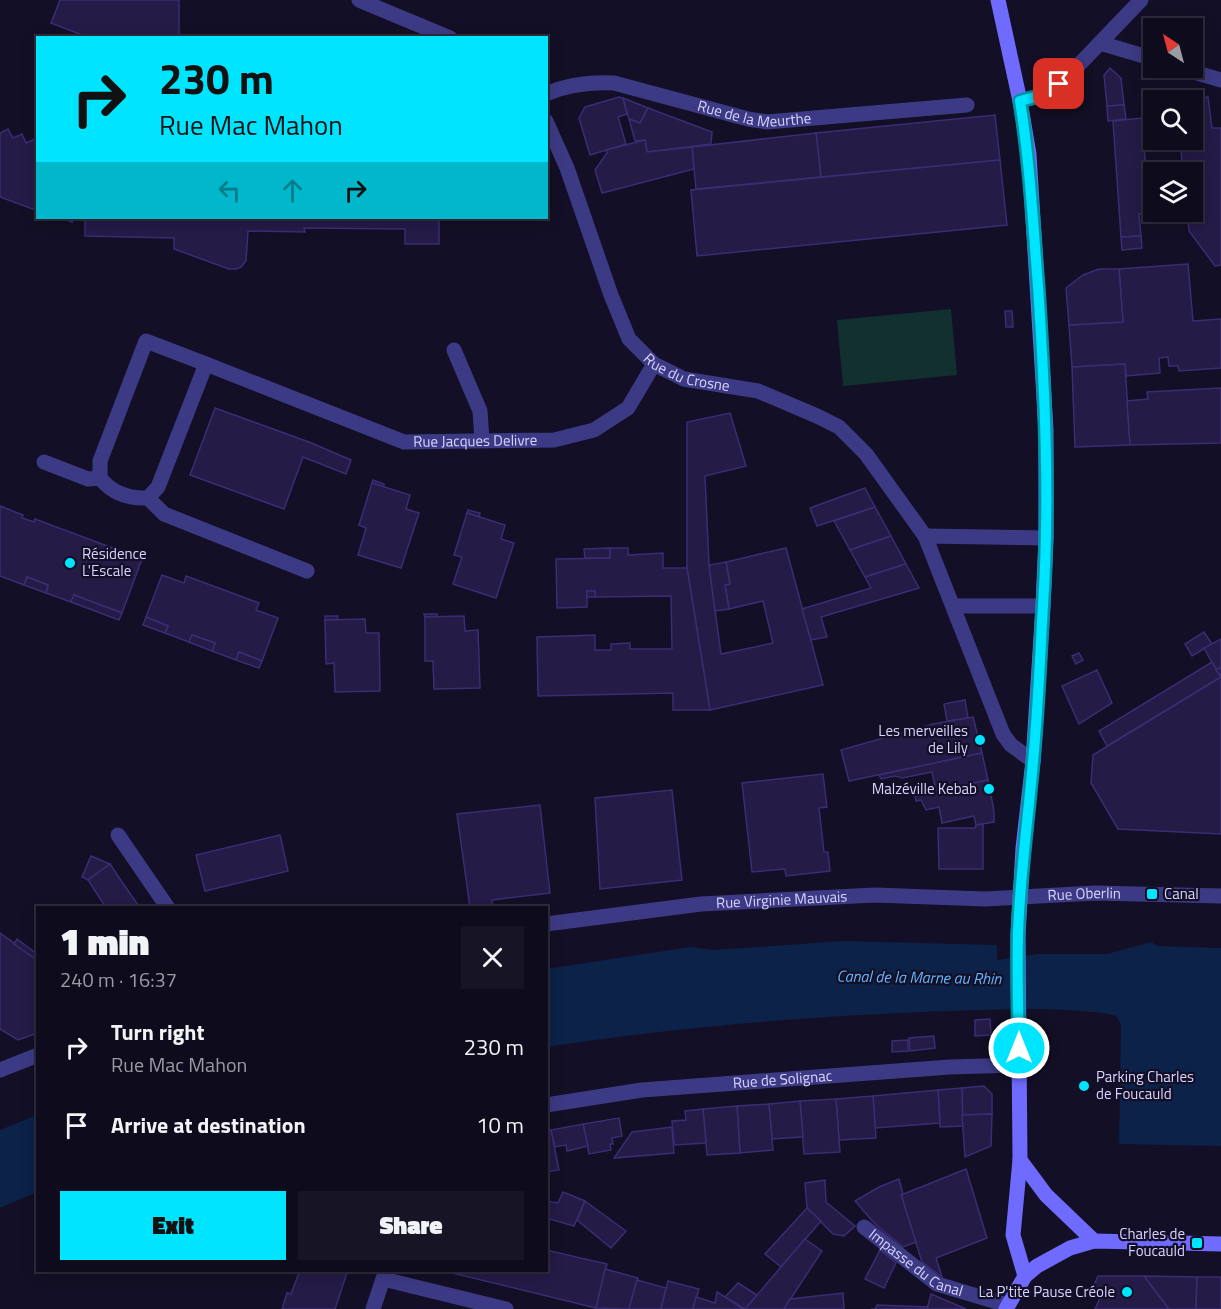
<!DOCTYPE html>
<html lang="en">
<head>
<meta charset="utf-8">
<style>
  body { margin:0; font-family:"Titillium Web",sans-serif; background:#171425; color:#f1f3f6; height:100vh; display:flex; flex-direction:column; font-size:22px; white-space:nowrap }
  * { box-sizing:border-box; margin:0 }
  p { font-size:20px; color:#9b9ba3 }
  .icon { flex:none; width:33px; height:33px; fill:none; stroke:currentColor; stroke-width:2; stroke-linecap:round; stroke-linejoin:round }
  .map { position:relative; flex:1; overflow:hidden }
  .details { position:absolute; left:36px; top:906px; width:512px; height:366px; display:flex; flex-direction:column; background:#0e0b1c; border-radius:0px; box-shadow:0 3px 15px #0003,0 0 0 2px #2e2b3b }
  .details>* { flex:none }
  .top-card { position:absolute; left:36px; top:36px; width:512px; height:183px; border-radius:0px; box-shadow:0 3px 15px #0003,0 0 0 2px #2e2b3b; background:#00e5ff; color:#111; overflow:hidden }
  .needle { width:39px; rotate:324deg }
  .tools { position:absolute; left:1143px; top:18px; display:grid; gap:12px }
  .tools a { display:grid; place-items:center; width:60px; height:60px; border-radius:0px; background:#0e0b1c; box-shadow:0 3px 15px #0003,0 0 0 2px #2e2b3b; font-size:30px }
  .pin { position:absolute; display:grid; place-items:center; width:51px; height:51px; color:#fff; margin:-26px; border-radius:12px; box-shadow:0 3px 9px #0006 }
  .me { position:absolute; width:66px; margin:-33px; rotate:0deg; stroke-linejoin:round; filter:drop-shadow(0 0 4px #0008) }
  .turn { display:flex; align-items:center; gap:21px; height:126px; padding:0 24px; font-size:27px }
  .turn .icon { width:78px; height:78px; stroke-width:2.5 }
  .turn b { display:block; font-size:42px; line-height:51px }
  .lanes { display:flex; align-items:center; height:57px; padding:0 24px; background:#0003; justify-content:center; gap:30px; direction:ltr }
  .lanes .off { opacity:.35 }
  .round { display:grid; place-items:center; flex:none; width:63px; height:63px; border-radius:0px; background:#171425 }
  .head { display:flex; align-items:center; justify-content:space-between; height:102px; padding:0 24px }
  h1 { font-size:36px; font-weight:800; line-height:45px }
  .button { display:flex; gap:12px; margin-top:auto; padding:12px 24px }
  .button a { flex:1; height:69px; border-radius:0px; background:#00e5ff; color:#111; font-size:24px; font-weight:800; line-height:69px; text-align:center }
  .button a+a { background:#171425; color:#f1f3f6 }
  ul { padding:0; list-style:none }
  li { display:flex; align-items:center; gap:18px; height:78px; padding:0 24px }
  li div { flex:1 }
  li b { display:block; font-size:22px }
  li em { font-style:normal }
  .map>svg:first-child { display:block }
  .green { fill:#12302f }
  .water { fill:#0c2248 }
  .building { fill:#241b47; stroke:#3b2d73; stroke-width:1.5 }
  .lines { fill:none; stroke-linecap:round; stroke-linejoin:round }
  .service { stroke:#3d3a85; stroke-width:15 }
  .minor { stroke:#3d3a85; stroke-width:15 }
  .tertiary { stroke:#3d3a85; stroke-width:15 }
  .secondary { stroke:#6f6bff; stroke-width:15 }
  .route-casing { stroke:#0095a6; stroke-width:15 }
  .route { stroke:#00e5ff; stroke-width:10 }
  .poi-dot { fill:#00e5ff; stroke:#130f26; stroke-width:2 }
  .labels { text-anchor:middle; stroke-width:4.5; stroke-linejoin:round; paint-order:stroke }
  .street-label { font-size:15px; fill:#d9d4ff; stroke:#130f26 }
  .poi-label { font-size:15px; fill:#d9d4ff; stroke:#130f26; text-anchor:end }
  .water-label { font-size:16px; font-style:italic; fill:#62b6ff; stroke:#130f26 }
</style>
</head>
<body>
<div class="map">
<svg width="1221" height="1309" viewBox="0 0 1221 1309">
  <rect width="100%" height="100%" fill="#130f26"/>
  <path class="green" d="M951 309 957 375 843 386 837 320Z"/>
  <g class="water">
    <path d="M843 941 997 945V960L1038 954H1107L1152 942 1157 946 1221 948V1146L1119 1144 1121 1024 1116 1016C1105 1012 1092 1012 1080 1011 1047 1008 1014 1009 981 1010 835 1014 690 1025 546 1047V969L690 947 714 950Z"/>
    <path d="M37 1115V1192L0 1208V1130Z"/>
  </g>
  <g class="building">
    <path d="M60 0H179V38H90L51 23Z"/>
    <path d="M1110 68 1121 78 1124 105 1107 106 1104 75Z"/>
    <path d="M619 97 623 98 627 114 618 117 626 144 590 155 579 118 585 107Z"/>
    <path d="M1208 97 1212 128H1221V265L1215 266 1189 231 1187 212H1192V172H1183L1180 140H1192V100H1176Z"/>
    <path d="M623 98 648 108 640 123 629 119Z"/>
    <path d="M1124 105 1126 119 1108 121 1107 106Z"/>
    <path d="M648 108 712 132 711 144 647 152 645 140 635 141 629 119 640 123Z"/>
    <path d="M995 115 1000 160 821 177 816 133Z"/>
    <path d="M1142 118 1149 214H1139L1141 236 1121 237 1113 121Z"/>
    <path d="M8 129 13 138 22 134 26 143 35 139 38 144V211L0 197V133Z"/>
    <path d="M816 133 821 177 696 189 692 147Z"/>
    <path d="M645 140 647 152 692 147 694 169 602 193 595 170 607 153 606 150Z"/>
    <path d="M1000 160 1007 225 697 256 691 190Z"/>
    <path d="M61 218H439V244H405V229L304 228 305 232 248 231 246 261 241 267 236 269H229L174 249V238L85 236V218H74L72 222Z"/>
    <path d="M1141 236 1142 248 1122 250 1121 237Z"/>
    <path d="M1188 264 1193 321 1221 319V368L1179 371 1178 366H1169L1168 357 1159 358 1160 373 1126 376 1125 364 1072 367 1069 325 1123 322 1119 269Z"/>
    <path d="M1099 269H1119L1123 322 1069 325 1066 288 1083 275Z"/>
    <path d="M1005 311H1012L1013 327H1006Z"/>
    <path d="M1125 364 1130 445 1075 447 1072 367Z"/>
    <path d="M1221 388V443L1130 445 1127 401 1148 399 1147 392Z"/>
    <path d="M215 408 309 442 351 460 346 474 303 457 284 509 190 475Z"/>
    <path d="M730 413 746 466 705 476 709 565 721 654 773 643 763 601 729 609 725 585 730 584 726 562 786 548 823 685 710 710 687 568V422Z"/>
    <path d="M373 480 384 484V487L372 483Z"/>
    <path d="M372 483 410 495 406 509 419 513 401 568 358 555 366 528 359 525Z"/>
    <path d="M865 488 875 507 817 526 810 508Z"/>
    <path d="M0 506 23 515 22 518 34 522 35 519 142 559 122 613 74 595 71 602 46 593 48 585 27 577 24 585 0 576Z"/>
    <path d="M875 507 891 536 850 550 834 521Z"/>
    <path d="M468 510 480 513 479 517 467 513Z"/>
    <path d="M467 513 505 525 501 539 514 543 496 598 453 584 462 557 454 555Z"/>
    <path d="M891 536 906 564 865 577 850 550Z"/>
    <path d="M610 548H628V555L663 553V568H687L710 710H673V693L538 696 537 637 595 635V650H611V644L630 643V649H672L671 596 595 597V591H587V607L557 608 556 559 610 558Z"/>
    <path d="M610 548V558H585L584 549Z"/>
    <path d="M726 562 730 584 725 585 729 609 715 611 709 565Z"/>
    <path d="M906 564 919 588 821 617 827 637 811 640 802 609 871 588 865 577Z"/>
    <path d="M162 575 184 583 186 576 259 603 256 610 278 618 262 661 239 652 236 660 212 651 215 643 192 635 189 642 165 633 168 626 146 617Z"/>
    <path d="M27 577 48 585 46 593 24 585Z"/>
    <rect x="587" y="591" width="8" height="6"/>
    <path d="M74 595 122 613 119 620 71 602Z"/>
    <path d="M424 614H437V617H425Z"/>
    <path d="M325 616H338L337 620H325Z"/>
    <path d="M464 616 465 631 478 630 480 688 434 689 433 661H425V617Z"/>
    <path d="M146 617 168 626 165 633 143 625Z"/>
    <path d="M365 619 366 633H379L380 691 335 692 334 663 326 664 325 620Z"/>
    <path d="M1204 632 1212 644 1192 656 1185 644Z"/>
    <path d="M192 635 215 643 212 651 189 642Z"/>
    <path d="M1221 639V667L1216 670 1204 648Z"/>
    <path d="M239 652 262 661 259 668 236 660Z"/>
    <path d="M1079 653 1083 660 1076 664 1072 656Z"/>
    <path d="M1212 662 1221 677 1107 746 1099 731Z"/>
    <path d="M1221 667V834L1118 829 1091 783 1093 755 1221 677 1216 670Z"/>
    <path d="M1097 670 1112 703 1079 724 1062 686Z"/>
    <path d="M965 700 968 718 947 721 944 704Z"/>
    <path d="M973 717 982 753 849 781 841 750 933 724Z"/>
    <path d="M982 753 988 780 936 791 932 772 902 778 895 776 881 779 879 775Z"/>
    <path d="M823 774 827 807 819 808 824 852H828L830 871 786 876 785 869 752 872 742 783Z"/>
    <path d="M988 780 994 811V822L976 825 974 816 942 823 939 807 926 810 921 800 916 801 915 795Z"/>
    <path d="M672 790 682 880 600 889 595 798Z"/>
    <path d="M540 805 550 893 492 900V906L470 908 457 814Z"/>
    <path d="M983 824V869H939L938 828H975L976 825Z"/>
    <path d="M280 835 288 871 205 891 196 855Z"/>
    <path d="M91 856 110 864 88 880 82 877Z"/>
    <path d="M110 864 120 879 140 908H106L88 880Z"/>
    <path d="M0 933 38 960V1033L18 1040 0 1029Z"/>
    <path d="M17 939 37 954 34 958 14 944Z"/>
    <path d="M990 1019 991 1035 975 1036V1020Z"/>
    <path d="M934 1036 935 1048 910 1051 909 1038Z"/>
    <path d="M908 1040V1051L892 1052V1041Z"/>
    <path d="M984 1086 992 1094V1114L962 1115V1088Z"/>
    <path d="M962 1088 963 1126 940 1127 938 1090Z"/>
    <path d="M938 1090 940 1123 875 1128 873 1096Z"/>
    <path d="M873 1096 876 1138 839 1140 836 1099Z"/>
    <path d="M836 1099 840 1152 804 1154 800 1101Z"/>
    <path d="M800 1101 803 1137 772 1139 769 1104Z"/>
    <path d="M769 1104 773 1150 740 1153 737 1106Z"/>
    <path d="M737 1106 740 1153 707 1155 703 1109Z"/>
    <path d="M703 1109 706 1143 674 1145 672 1121 686 1120 685 1111Z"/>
    <path d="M992 1114 991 1146 965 1157 962 1115Z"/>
    <path d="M619 1118 622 1136 612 1138 613 1144H610L611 1150 589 1154 583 1124Z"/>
    <path d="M583 1124 588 1146 567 1151 566 1145 555 1147 551 1130Z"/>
    <path d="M672 1127 674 1153 614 1158 632 1132Z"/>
    <path d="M551 1130 559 1170 546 1172V1131Z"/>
    <path d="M966 1169 987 1238 936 1258 942 1277 922 1262 901 1195Z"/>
    <path d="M899 1179 903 1194 901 1195 916 1242 903 1247 875 1224 855 1201 879 1187Z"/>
    <path d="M825 1180 826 1202 855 1226 844 1236 833 1234 807 1208 805 1183Z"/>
    <path d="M563 1192 585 1201 574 1226 546 1218V1201L558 1203Z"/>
    <path d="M585 1201 626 1231 611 1248 577 1220Z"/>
    <path d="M807 1208 821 1221 781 1267 765 1254Z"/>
    <path d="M805 1239 822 1251 784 1309H745Z"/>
    <path d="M546 1250 607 1264 596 1308 440 1270H546Z"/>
    <path d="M880 1250 896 1263 884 1288 865 1279Z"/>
    <path d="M605 1269 638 1278 629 1309 596 1308Z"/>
    <path d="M300 1270H348L335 1309H282L287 1293 291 1294Z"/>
    <path d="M1098 1276H1144L1169 1309H1095L1101 1296 1091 1292Z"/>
    <path d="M1144 1276 1197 1277 1196 1309H1169Z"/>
    <path d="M1197 1277H1221V1309H1196Z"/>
    <path d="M637 1280 666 1288 661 1309H629Z"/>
    <path d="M668 1281 699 1289 693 1309H661Z"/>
    <path d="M738 1283 757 1295 745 1309 725 1297Z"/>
    <path d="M717 1292 725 1297 743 1309H693L696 1297 715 1303Z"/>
    <path d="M843 1293 844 1309H784L790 1299Z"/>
    <path d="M931 1294 966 1309H927Z"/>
    <path d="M877 1305 928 1307 927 1309H871H875Z"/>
  </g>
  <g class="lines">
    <g class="service">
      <path id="s1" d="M546 94C566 85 592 82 614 83L748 119 767 122 967 105"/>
      <path d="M454 350 480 411 482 440"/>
      <path d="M44 462 88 479 100 478"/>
      <path d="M148 498 164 514 307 571"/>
      <path id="s2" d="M864 1227 937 1284 1007 1305"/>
    </g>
    <g class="minor">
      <path d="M359 0 450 38"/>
      <path d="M1100 43 1154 59"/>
      <path d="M1180 68 1221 80"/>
      <path d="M1020 101 1043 95 1059 84 1072 72 1141 0"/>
      <path id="s3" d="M546 121 567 168 611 295 629 339 654 364 684 379 758 391 817 416 839 427 866 454 925 536 1003 734 1011 745 1033 761"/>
      <path d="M146 341 206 364 158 487 148 498C128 499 112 493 100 478V461Z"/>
      <path id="s4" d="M206 364 404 442 554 440 594 430 628 408 654 364"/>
      <path d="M925 536 1046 538"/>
      <path d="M953 606H1043"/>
      <path d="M118 835 168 908"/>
      <path id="s5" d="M546 1105 642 1090 950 1067 1020 1065"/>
      <path d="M383 1279 506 1309"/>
      <path d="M373 1309 386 1270"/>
    </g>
    <g class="tertiary">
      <path id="s6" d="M546 924 701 904 875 895 985 899 1095 893 1221 896"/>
      <path d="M0 1070 38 1055"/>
    </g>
    <g class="secondary">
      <path d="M998 0 1020 101 1029 154 1046 430V538L1043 606 1033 761 1023 848 1018 935 1020 1160 1013 1235 1025 1276"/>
      <path d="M1020 1160 1046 1195 1094 1241"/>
      <path d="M1006 1309 1025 1276 1037 1266 1070 1248 1094 1241 1221 1244"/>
    </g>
  </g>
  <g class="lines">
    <defs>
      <path id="route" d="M1019 1048C1018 1010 1017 971 1018 933 1020 876 1028 819 1033 762 1038 710 1040 658 1043 605 1050 499 1045 393 1038 286 1033 224 1030 163 1020 101L1043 95 1059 84"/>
    </defs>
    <use href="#route" class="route-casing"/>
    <use href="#route" class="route"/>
  </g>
  <g class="poi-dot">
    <circle cx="70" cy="563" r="6"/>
    <circle cx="980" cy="740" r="6"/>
    <circle cx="989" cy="789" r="6"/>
    <rect x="1146" y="888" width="12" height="12" rx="3"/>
    <circle cx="1084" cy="1086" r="6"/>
    <rect x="1191" y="1237" width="12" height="12" rx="3"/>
    <circle cx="1127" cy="1292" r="6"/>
  </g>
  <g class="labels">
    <g class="street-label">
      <text dy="5" stroke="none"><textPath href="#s1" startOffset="214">Rue de la Meurthe</textPath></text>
      <text dy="5" stroke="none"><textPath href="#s3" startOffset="303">Rue du Crosne</textPath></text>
      <text dy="5" stroke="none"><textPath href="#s4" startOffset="284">Rue Jacques Delivre</textPath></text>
      <text dy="5" stroke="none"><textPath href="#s6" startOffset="540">Rue Oberlin</textPath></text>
      <text dy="5" stroke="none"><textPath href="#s6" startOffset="237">Rue Virginie Mauvais</textPath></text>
      <text dy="5" stroke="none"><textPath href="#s5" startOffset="238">Rue de Solignac</textPath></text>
      <text dy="5" stroke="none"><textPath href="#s2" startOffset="64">Impasse du Canal</textPath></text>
    </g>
    <g class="poi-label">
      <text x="82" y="559" text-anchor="start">Résidence<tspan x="82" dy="17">L'Escale</tspan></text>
      <text x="968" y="736">Les merveilles<tspan x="968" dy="17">de Lily</tspan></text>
      <text x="977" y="794">Malzéville Kebab</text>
      <text x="1164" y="899" text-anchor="start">Canal</text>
      <text x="1096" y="1082" text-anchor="start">Parking Charles<tspan x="1096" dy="17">de Foucauld</tspan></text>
      <text x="1185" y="1239">Charles de<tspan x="1185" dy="17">Foucauld</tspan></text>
      <text x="1115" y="1297">La P'tite Pause Créole</text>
    </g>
    <g class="water-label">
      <text transform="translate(919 977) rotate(1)" y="6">Canal de la Marne au Rhin</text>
    </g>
  </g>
</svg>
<div class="tools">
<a><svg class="needle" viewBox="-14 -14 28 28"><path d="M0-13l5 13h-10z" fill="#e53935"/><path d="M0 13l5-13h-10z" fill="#9b9ba3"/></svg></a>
<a><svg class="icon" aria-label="search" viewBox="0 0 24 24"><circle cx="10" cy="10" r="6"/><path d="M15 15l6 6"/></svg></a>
<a><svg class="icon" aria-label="layers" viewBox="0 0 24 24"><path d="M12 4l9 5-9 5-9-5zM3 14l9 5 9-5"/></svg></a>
</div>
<div class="pin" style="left:1059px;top:84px;background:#d93025"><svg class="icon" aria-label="arrive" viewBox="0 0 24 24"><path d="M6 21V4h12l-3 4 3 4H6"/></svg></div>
<svg class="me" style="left:1019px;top:1048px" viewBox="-20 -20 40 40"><circle r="17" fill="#00e5ff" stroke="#fff" stroke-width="3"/><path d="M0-11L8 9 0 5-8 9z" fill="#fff"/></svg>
<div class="top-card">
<div class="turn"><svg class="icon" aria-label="right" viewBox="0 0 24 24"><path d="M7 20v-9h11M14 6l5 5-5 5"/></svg><div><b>230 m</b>Rue Mac Mahon</div></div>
<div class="lanes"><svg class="icon off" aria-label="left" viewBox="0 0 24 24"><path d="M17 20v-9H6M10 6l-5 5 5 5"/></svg><svg class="icon off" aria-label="ahead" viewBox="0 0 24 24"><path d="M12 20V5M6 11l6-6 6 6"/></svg><svg class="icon" aria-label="right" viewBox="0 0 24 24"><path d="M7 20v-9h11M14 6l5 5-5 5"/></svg></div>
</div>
<section class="details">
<div class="head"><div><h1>1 min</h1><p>240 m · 16:37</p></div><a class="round"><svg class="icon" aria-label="close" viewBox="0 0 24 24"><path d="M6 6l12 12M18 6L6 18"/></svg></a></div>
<ul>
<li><svg class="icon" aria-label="right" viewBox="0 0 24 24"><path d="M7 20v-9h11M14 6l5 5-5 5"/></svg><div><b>Turn right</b><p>Rue Mac Mahon</p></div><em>230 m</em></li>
<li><svg class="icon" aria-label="arrive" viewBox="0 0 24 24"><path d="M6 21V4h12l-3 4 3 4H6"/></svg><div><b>Arrive at destination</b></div><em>10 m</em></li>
</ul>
<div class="button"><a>Exit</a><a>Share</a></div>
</section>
</div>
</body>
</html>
